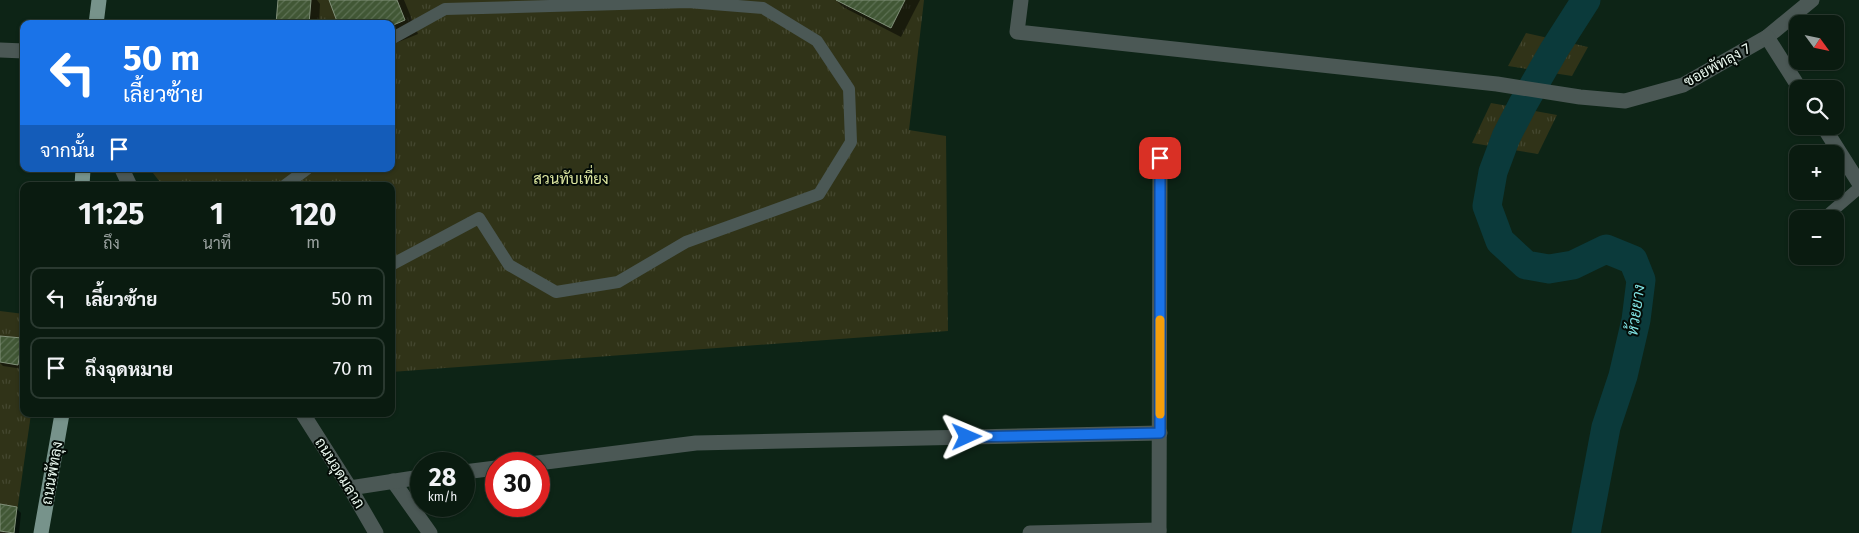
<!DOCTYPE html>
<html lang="th">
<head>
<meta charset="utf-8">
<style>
  body { margin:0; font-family:"Fira Sans",Sarabun,sans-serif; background:#18281e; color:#f1f3f6; height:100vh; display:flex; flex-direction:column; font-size:19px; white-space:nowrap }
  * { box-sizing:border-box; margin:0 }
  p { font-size:16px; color:#99a19f }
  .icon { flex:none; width:28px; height:28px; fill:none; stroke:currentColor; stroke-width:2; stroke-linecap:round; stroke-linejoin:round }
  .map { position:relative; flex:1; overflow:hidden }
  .details { position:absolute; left:20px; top:182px; width:375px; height:235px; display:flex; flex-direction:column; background:#0a1b10; border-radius:10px; box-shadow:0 1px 4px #0004,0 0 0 1px #2a3930 }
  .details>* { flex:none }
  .banner { position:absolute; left:20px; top:20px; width:375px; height:152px; border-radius:10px; box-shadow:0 1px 4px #0004,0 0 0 1px #2a3930; background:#1a73e8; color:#fff; overflow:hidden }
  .needle { width:32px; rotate:123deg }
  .controls { position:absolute; left:1789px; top:15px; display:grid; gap:10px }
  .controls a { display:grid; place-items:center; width:55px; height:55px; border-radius:10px; background:#0a1b10; box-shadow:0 1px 4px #0004,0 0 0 1px #2a3930; font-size:25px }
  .speed { position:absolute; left:410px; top:452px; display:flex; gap:10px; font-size:25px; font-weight:700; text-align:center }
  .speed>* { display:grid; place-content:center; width:65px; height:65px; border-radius:50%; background:#0a1b10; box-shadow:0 1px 4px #0004,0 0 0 1px #2a3930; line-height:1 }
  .speed small { font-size:12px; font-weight:400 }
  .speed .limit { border:8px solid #d22; background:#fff; color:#111 }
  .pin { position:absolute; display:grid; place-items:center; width:42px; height:42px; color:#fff; margin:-21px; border-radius:10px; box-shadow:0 2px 8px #0006 }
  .me { position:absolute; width:55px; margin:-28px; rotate:89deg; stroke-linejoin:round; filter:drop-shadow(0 0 4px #0008) }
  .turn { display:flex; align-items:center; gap:18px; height:105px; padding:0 20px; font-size:22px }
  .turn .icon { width:65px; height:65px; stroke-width:2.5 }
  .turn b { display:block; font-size:35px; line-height:42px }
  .then { display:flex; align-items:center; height:48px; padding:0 20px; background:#0003; gap:10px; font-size:19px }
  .eta { display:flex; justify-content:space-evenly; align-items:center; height:85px; text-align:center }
  .eta b { font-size:30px; font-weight:700; line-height:35px }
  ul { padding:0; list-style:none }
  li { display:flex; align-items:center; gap:15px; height:62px; margin:0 10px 8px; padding:0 10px; border:2px solid #2a3930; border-radius:10px }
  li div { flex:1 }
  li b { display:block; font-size:19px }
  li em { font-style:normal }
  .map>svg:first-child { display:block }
  .park { fill:url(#park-tufts) }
  .shadow { fill:#0007 }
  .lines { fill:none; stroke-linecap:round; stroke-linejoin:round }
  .canal { stroke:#0b3a3b; stroke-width:29 }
  .building { fill:url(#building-hatch); stroke:#82927b }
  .lane { stroke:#4b5855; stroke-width:12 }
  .street { stroke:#4b5855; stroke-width:15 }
  .primary { stroke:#77938b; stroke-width:15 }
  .route-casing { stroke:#114b97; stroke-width:12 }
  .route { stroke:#1a73e8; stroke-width:9 }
  .slow { stroke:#f59e0b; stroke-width:9 }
  .labels { text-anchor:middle; stroke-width:4; stroke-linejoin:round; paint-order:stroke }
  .street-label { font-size:15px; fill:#e8f6ed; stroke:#030b06 }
  .park-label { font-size:15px; fill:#dfe8a2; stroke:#030b06 }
  .water-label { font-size:16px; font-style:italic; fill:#7fdfe0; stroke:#030b06 }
</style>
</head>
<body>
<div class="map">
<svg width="1859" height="533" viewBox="0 0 1859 533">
  <defs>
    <pattern id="park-tufts" width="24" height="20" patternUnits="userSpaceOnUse" patternTransform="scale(1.25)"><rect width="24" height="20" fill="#303318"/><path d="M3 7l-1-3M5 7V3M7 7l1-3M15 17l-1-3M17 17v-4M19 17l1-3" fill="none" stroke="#44472f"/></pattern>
    <pattern id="building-hatch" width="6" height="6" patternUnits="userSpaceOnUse" patternTransform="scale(1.25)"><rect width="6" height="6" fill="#415735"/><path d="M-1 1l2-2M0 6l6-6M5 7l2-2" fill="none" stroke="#5c7053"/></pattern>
  </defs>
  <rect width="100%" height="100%" fill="#0d2416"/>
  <g class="park">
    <path d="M278 0H924L909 130 946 136 948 331 391 372V186H163L153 173 269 171V169H391V24H276Z"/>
    <path d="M1526 33 1588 47 1572 76 1508 66Z"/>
    <path d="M1491 103 1557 115 1538 154 1472 143Z"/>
    <path d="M0 311 24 314V414H31L14 533H0Z"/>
  </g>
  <g class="shadow">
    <path d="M279 0H317L320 4 319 24H277Z"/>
    <path d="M330 0H404L418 34 391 45V24Z"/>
    <path d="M836 0H920L901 37 843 7Z"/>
    <path d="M21 339 24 342 23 369 3 366 0 363V344Z"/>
    <path d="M0 505 16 508 21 513 19 533H0Z"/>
  </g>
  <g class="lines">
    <path class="canal" d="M1586 533 1606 427 1623 376 1636 320 1641 280 1633 260 1606 249 1573 265 1549 269 1526 265 1500 241 1487 206 1493 172 1506 137 1523 104 1554 50 1586 0"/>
  </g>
  <g class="building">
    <path d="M278 0H311L309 24H276Z"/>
    <path d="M329 0H397L405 20 391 26V24H338Z"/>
    <path d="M836 0H905L891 28Z"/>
    <path d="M0 336 22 338 18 365 0 362Z"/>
    <path d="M0 504 17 507 14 533 0 531Z"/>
  </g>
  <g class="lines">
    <g class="lane">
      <path d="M391 39 445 9 688 2 763 8 817 41 849 89 851 142 819 194 686 242 618 282 556 292 509 265 479 218 391 265"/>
      <path d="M284 186 307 169"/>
      <path d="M1823 219 1859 188"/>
    </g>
    <g class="street">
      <path d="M1021 0 1017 32 1497 84 1580 97 1625 101 1683 85 1767 37 1812 0"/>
      <path d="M1767 37 1800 89"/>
      <path d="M0 50 24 51"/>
      <path d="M1823 126 1859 183"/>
      <path d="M122 169 130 186"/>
      <path d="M303 414 350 488 376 533"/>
      <path d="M530 464 696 443 1160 433"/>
      <path d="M464 472 496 468"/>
      <path d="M393 481 430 533"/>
      <path d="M350 488 421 477"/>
      <path d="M1030 533 1159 530"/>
      <path d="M1159 533 1160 158"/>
    </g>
    <g class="primary">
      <path d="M96 24 99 0"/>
      <path d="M82 186 83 169"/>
      <path d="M41 533 62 414"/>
    </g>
  </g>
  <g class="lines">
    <defs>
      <path id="route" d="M967 437 1160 433V158"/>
    </defs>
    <use href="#route" class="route-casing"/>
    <use href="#route" class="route"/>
    <path class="slow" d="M1160 320V414"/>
  </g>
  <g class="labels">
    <g class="street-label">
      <text transform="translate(1717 65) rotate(-29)" y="5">ซอยพัทลุง 7</text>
      <text transform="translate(52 473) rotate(-80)" y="5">ถนนพัทลุง</text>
      <text transform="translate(340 473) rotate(58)" y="5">ถนนอุดมลาภ</text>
    </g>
    <g class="park-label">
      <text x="571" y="184">สวนทับเที่ยง</text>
    </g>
    <g class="water-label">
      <text transform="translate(1635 310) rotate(-82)" y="6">ห้วยยาง</text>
    </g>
  </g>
</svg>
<div class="controls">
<a><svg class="needle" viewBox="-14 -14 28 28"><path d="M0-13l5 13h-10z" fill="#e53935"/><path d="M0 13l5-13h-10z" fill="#99a19f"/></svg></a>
<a><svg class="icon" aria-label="search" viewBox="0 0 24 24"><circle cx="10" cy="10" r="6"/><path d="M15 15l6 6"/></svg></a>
<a>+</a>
<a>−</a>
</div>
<div class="speed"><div>28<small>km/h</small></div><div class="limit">30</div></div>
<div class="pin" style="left:1160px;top:158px;background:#d93025"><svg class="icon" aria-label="arrive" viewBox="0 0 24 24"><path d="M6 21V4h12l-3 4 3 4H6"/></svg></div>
<svg class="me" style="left:967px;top:437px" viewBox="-20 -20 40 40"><path d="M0-17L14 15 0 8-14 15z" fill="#1a73e8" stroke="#fff" stroke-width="4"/></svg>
<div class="banner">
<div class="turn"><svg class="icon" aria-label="left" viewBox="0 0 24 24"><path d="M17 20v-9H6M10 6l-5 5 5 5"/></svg><div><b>50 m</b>เลี้ยวซ้าย</div></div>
<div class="then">จากนั้น<svg class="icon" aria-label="arrive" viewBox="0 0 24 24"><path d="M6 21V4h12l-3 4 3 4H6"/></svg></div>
</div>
<section class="details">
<div class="eta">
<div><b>11:25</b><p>ถึง</p></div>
<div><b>1</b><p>นาที</p></div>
<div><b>120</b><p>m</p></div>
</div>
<ul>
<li><svg class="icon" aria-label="left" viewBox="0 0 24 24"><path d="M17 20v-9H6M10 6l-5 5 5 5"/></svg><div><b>เลี้ยวซ้าย</b></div><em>50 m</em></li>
<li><svg class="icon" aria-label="arrive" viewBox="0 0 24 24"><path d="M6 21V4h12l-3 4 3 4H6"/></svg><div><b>ถึงจุดหมาย</b></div><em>70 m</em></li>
</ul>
</section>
</div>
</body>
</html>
